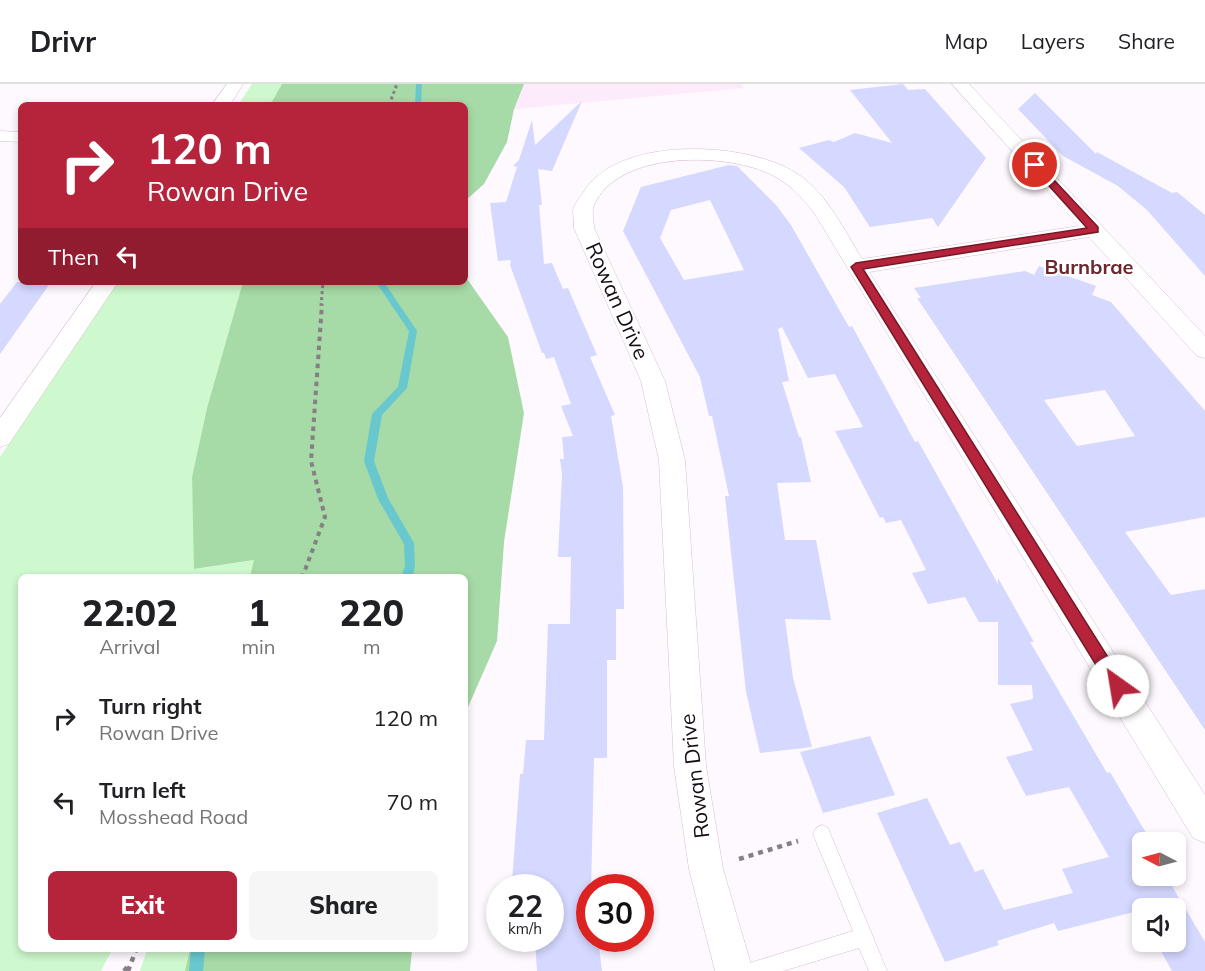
<!DOCTYPE html>
<html lang="en">
<head>
<meta charset="utf-8">
<style>
  body { margin:0; font-family:Mulish,sans-serif; background:#f6f6f6; color:#202124; height:100vh; display:flex; flex-direction:column; font-size:22px; white-space:nowrap }
  * { box-sizing:border-box; margin:0 }
  p { font-size:20px; color:#757577 }
  .icon { flex:none; width:33px; height:33px; fill:none; stroke:currentColor; stroke-width:2; stroke-linecap:round; stroke-linejoin:round }
  .map { position:relative; flex:1; overflow:hidden }
  .details { position:absolute; left:18px; top:490px; width:450px; height:378px; display:flex; flex-direction:column; background:#fff; border-radius:9px; box-shadow:0 3px 9px #0003 }
  .details>* { flex:none }
  .top-card { position:absolute; left:18px; top:18px; width:450px; height:183px; border-radius:9px; box-shadow:0 3px 9px #0003; background:#b6243c; color:#fff; overflow:hidden }
  .needle { width:39px; rotate:276deg }
  .buttons { position:absolute; left:1132px; top:748px; display:grid; gap:12px }
  .buttons a { display:grid; place-items:center; width:54px; height:54px; border-radius:9px; background:#fff; box-shadow:0 3px 9px #0003; font-size:30px }
  .speed { position:absolute; left:486px; top:790px; display:flex; gap:12px; font-size:30px; font-weight:700; text-align:center }
  .speed>* { display:grid; place-content:center; width:78px; height:78px; border-radius:50%; background:#fff; box-shadow:0 3px 9px #0003; line-height:1 }
  .speed small { font-size:15px; font-weight:400 }
  .speed .limit { border:9px solid #d22; background:#fff; color:#111 }
  .pin { position:absolute; display:grid; place-items:center; width:51px; height:51px; color:#fff; margin:-26px; border:3px solid #fff; border-radius:50%; box-shadow:0 2px 6px #0007 }
  .me { position:absolute; width:66px; margin:-33px; rotate:328deg; stroke-linejoin:round; filter:drop-shadow(0 0 4px #0008) }
  .turn { display:flex; align-items:center; gap:21px; height:126px; padding:0 30px; font-size:27px }
  .turn .icon { width:78px; height:78px; stroke-width:2.5 }
  .turn b { display:block; font-size:42px; line-height:51px }
  .then { display:flex; align-items:center; height:57px; padding:0 30px; background:#0003; gap:12px; font-size:22px }
  .eta { display:flex; justify-content:space-evenly; align-items:center; height:102px; text-align:center }
  .eta b { font-size:36px; font-weight:800; line-height:42px }
  .primary-button { display:flex; gap:12px; margin-top:auto; padding:12px 30px }
  .primary-button a { flex:1; height:69px; border-radius:9px; background:#b6243c; color:#fff; font-size:24px; font-weight:800; line-height:69px; text-align:center }
  .primary-button a+a { background:#f6f6f6; color:#202124 }
  ul { padding:0; list-style:none }
  li { display:flex; align-items:center; gap:18px; height:84px; padding:0 30px }
  li div { flex:1 }
  li b { display:block; font-size:22px }
  li em { font-style:normal }
  header { display:flex; align-items:center; gap:36px; box-sizing:border-box; height:84px; padding:0 30px; background:#fff; border-bottom:2px solid #e0e0e0 }
  header strong { font-size:28px }
  nav { display:flex; gap:33px; margin-inline-start:auto; font-size:21px }
  .map>svg:first-child { display:block }
  .built { fill:#fdeafb }
  .green { fill:#cef8cd }
  .forest { fill:#a6daa6 }
  .lines { fill:none; stroke-linecap:round; stroke-linejoin:round }
  .stream { fill:#69c8cd; fill-rule:evenodd }
  .building { fill:#d5d8ff; fill-rule:evenodd }
  .lane-casing { stroke:#d7bed5; stroke-width:1 }
  .street-casing { stroke:#d7bed5; stroke-width:1 }
  .path-far2 { stroke:#867f85; stroke-width:3; stroke-dasharray:3 3; stroke-linecap:butt }
  .path-far1 { stroke:#867f85; stroke-width:4; stroke-dasharray:4.5 4.5; stroke-linecap:butt }
  .path { stroke:#867f85; stroke-width:4.5; stroke-dasharray:5 5; stroke-linecap:butt }
  .lane { fill:#fff; fill-rule:evenodd }
  .street { fill:#fff; fill-rule:evenodd }
  .route { fill:#b6243c; stroke:#761727; stroke-width:1.5 }
  .labels { text-anchor:middle; stroke-width:4.5; stroke-linejoin:round; paint-order:stroke }
  .far-quarter-label { font-size:20px; font-weight:bold; fill:#6d262c; stroke:#fff }
  .street-label { font-size:21px; fill:#140b13; stroke:#fff }
</style>
</head>
<body>
<header>
<strong>Drivr</strong>
<nav><a>Map</a><a>Layers</a><a>Share</a></nav>
</header>
<div class="map">
<svg width="1205" height="887" viewBox="0 0 1205 887">
  <rect width="100%" height="100%" fill="#fef9fe"/>
  <path class="built" d="M524 0H742L744 4 514 25Z"/>
  <g class="green">
    <path d="M252 0H282L270 21H238Z"/>
    <path d="M117 198H243L207 324 192 393 195 485 255 476 250 493 21 494V866H112L101 887H0V373Z"/>
    <path d="M147 866H190L185 887H140Z"/>
  </g>
  <g class="forest">
    <path d="M282 0H524L514 25 507 58 484 100 465 117V21H270Z"/>
    <path d="M465 192 508 253 524 329 504 458 497 557 465 630V494L250 493 254 476 194 485 192 393 207 324 243 198H465Z"/>
    <path d="M190 866H412L410 887H185Z"/>
  </g>
  <g class="lines">
    <g class="stream">
      <path d="M416 0H422L421 21H415Z"/>
      <path d="M376 198H384L417 247 407 304 382 331 374 377 388 414 414 459 415 482 412 494H401L405 482 404 460 378 415 364 377 372 330 398 303 409 247Z"/>
      <path d="M191 866H205L203 887H189Z"/>
    </g>
  </g>
  <g class="building">
    <path d="M903 0 908 6 925 5 986 74 938 143 932 134 870 143 844 103 799 64 829 56 834 58 855 49 892 59 850 6Z"/>
    <path d="M1035 9 1096 70 1097 68 1172 109 1177 108 1205 131V192L1147 126 1118 102 1063 72 1018 25Z"/>
    <path d="M582 17 552 87 538 85 542 121H539L544 180 552 179 563 205 568 204 597 271 590 273 615 331 611 332 623 403 624 525H616V576H607V674H594L590 855H598L602 887H537L535 855H550V798H512L520 690H523L526 656H544L548 540H570L571 473H558L562 390 560 375H564L562 353 573 352 561 322 571 320 554 273 546 275 544 269H542L510 181 511 176 498 177 490 119 506 118 517 83 513 82 519 76 532 36 535 61Z"/>
    <path d="M729 81 737 82 776 121 791 141 849 243 852 242 915 358 918 357 998 500V494L1034 558H1030L1107 689 1110 688 1152 759H1143V792H1166L1205 858V887H1172L1156 858H1176V825H1143V836L1138 827 1058 847 1054 839 997 857 999 861 945 878 877 729 927 714 950 761 960 758 975 788 983 785 1004 826 1073 809 1062 785 1109 773 1069 703 1026 712 1006 673 1033 666 1010 620 1033 615 1032 601H998V538H979L965 513 928 520 912 489 926 486 901 436 886 439 883 433 880 434 835 347 863 343 835 290 808 294 782 243 778 245 789 297 782 298 799 353H801L811 398 777 399 785 456H816L831 536 785 535 793 594 812 663 760 669 746 608 725 412H729L712 332H709L700 293 623 147 641 103ZM710 116 744 186 684 196 660 154 671 126Z"/>
    <path d="M1039 182 1096 202 1092 211 1111 218 1205 327V433L1125 448 1171 511 1205 505V646L917 214H921L914 204 1025 187 1034 191ZM1105 306 1135 352 1077 362 1044 316Z"/>
    <path d="M17 198H51L0 270V220Z"/>
    <path d="M870 652 895 711 823 729 800 668Z"/>
  </g>
  <g class="lines">
    <defs>
      <path id="lane" d="M822 741 828 744 887 887H869L859 864 783 887H744L746 880 753 878 853 847 813 750 816 744Z"/>
      <g id="street">
        <path d="M227 0H243L230 21H212Z"/>
        <path d="M952 0H969L1205 252V274L1197 272 1089 153 869 188 1205 711V759L1193 754 818 135C804 114 787 96 763 87 717 69 618 68 594 121 591 128 594 137 594 144L665 297 685 376 706 682 723 785 753 887H715L689 785 674 682 659 376 641 297 574 144C574 138 573 132 573 126 575 119 581 112 585 106 620 51 751 57 799 91 828 111 844 146 862 175L1079 142Z"/>
        <path d="M0 47 21 48V58L0 57Z"/>
        <path d="M96 198H118L9 360 0 363V334Z"/>
      </g>
    </defs>
    <use href="#lane" class="lane-casing"/>
    <use href="#street" class="street-casing"/>
    <g class="path-far2">
      <path d="M389 21 397 0"/>
      <path d="M321 222 323 198"/>
    </g>
    <path class="path-far1" d="M302 494 325 433 311 377 322 220"/>
    <g class="path">
      <path d="M739 775 798 757"/>
      <path d="M124 887 129 881"/>
      <path d="M128 887 136 866"/>
    </g>
    <use href="#lane" class="lane"/>
    <use href="#street" class="street"/>
  </g>
  <path class="route" d="M1032 79H1038L1098 143V148L863 185 1123 597 1125 602 1123 607 1118 610 1112 607 851 183 856 179 1087 144 1032 83Z"/>
  <g class="labels">
    <g class="far-quarter-label">
      <text x="1089" y="190">Burnbrae</text>
    </g>
    <g class="street-label">
      <text transform="translate(617 217) rotate(66)" y="7">Rowan Drive</text>
      <text transform="translate(695 692) rotate(-97)" y="7">Rowan Drive</text>
    </g>
  </g>
</svg>
<div class="buttons">
<a><svg class="needle" viewBox="-14 -14 28 28"><path d="M0-13l5 13h-10z" fill="#e53935"/><path d="M0 13l5-13h-10z" fill="#757577"/></svg></a>
<a><svg class="icon" aria-label="sound" viewBox="0 0 24 24"><path d="M4 9h4l5-4v14l-5-4H4zM17 9q2 3 0 6"/></svg></a>
</div>
<div class="speed"><div>22<small>km/h</small></div><div class="limit">30</div></div>
<div class="pin" style="left:1035px;top:81px;background:#d93025"><svg class="icon" aria-label="arrive" viewBox="0 0 24 24"><path d="M6 21V4h12l-3 4 3 4H6"/></svg></div>
<svg class="me" style="left:1118px;top:602px" viewBox="-20 -20 40 40"><circle r="19" fill="#fff"/><path d="M0-13L10 11 0 6-10 11z" fill="#b6243c"/></svg>
<div class="top-card">
<div class="turn"><svg class="icon" aria-label="right" viewBox="0 0 24 24"><path d="M7 20v-9h11M14 6l5 5-5 5"/></svg><div><b>120 m</b>Rowan Drive</div></div>
<div class="then">Then<svg class="icon" aria-label="left" viewBox="0 0 24 24"><path d="M17 20v-9H6M10 6l-5 5 5 5"/></svg></div>
</div>
<section class="details">
<div class="eta">
<div><b>22:02</b><p>Arrival</p></div>
<div><b>1</b><p>min</p></div>
<div><b>220</b><p>m</p></div>
</div>
<ul>
<li><svg class="icon" aria-label="right" viewBox="0 0 24 24"><path d="M7 20v-9h11M14 6l5 5-5 5"/></svg><div><b>Turn right</b><p>Rowan Drive</p></div><em>120 m</em></li>
<li><svg class="icon" aria-label="left" viewBox="0 0 24 24"><path d="M17 20v-9H6M10 6l-5 5 5 5"/></svg><div><b>Turn left</b><p>Mosshead Road</p></div><em>70 m</em></li>
</ul>
<div class="primary-button"><a>Exit</a><a>Share</a></div>
</section>
</div>
</body>
</html>
